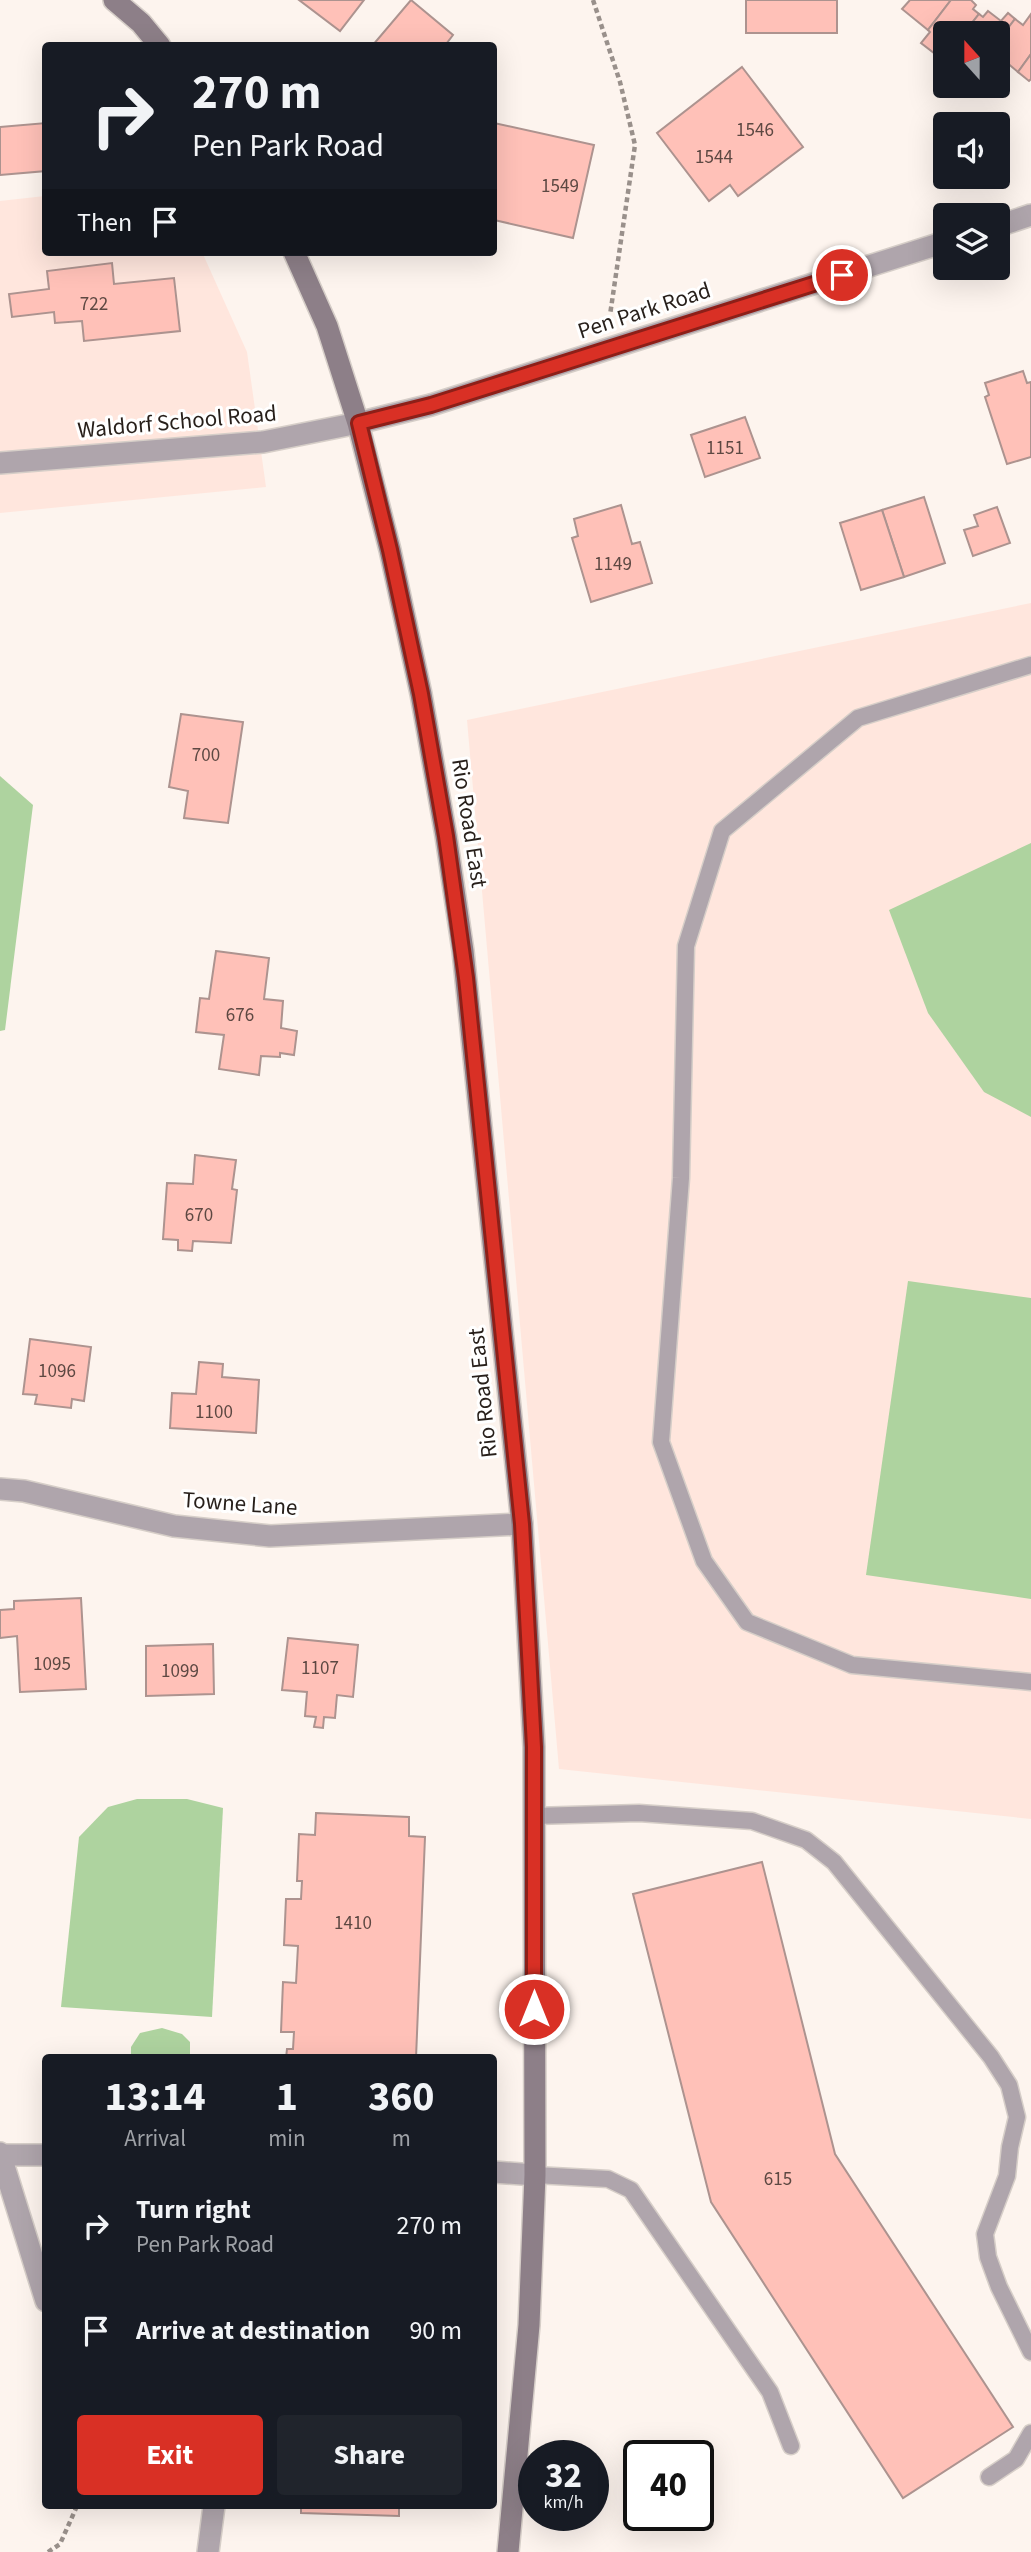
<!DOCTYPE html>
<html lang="en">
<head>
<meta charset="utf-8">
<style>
  body { margin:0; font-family:"Source Sans 3",sans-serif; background:#20242c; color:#f1f3f6; height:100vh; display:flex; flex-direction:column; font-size:26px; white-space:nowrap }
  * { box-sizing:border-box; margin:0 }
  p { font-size:23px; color:#9ea1a6 }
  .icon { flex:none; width:38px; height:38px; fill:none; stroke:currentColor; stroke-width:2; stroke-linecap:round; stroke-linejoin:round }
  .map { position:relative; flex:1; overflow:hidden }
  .panel { position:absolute; left:42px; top:2054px; width:455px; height:455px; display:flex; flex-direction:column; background:#171b24; border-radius:7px; box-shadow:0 7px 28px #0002 }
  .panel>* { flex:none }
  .hud { position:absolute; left:42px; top:42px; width:455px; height:214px; border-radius:7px; box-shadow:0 7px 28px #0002; background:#171b24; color:#f1f3f6; overflow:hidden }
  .needle { width:46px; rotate:339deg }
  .buttons { position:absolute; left:933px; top:21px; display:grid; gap:14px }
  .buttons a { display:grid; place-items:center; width:77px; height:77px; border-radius:7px; background:#171b24; box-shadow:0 7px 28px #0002; font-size:35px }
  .speed { position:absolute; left:518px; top:2440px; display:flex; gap:14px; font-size:35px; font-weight:700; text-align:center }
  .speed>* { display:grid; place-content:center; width:91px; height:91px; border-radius:50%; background:#171b24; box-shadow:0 7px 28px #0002; line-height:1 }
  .speed small { font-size:18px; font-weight:400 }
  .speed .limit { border:4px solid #111; border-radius:10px; background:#fff; color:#111 }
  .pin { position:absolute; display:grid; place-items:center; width:60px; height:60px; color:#fff; margin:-30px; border:4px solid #fff; border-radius:50%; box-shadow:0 2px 7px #0007 }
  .me { position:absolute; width:77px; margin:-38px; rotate:0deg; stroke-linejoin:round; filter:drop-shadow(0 0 5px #0008) }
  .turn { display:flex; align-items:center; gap:24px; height:147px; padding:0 35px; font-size:32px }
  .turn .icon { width:91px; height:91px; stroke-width:2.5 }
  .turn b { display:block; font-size:49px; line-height:60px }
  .then { display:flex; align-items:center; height:66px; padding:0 35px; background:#0003; gap:14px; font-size:26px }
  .eta { display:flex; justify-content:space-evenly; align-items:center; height:119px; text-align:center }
  .eta b { font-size:42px; font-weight:700; line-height:49px }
  .action { display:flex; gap:14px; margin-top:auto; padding:14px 35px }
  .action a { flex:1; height:80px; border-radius:7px; background:#d93025; color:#fff; font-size:28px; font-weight:700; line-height:80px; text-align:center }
  .action a+a { background:#20242c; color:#f1f3f6 }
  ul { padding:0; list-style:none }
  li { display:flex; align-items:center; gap:21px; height:105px; padding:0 35px }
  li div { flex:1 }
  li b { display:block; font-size:26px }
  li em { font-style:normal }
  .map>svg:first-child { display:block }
  .education { fill:#ffe6dd }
  .green { fill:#aed39f }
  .building { fill:#ffc1b8; stroke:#ad938f; stroke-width:2 }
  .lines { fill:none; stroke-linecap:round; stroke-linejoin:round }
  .lane-casing { stroke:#d6cec8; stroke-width:19 }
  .street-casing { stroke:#d6cec8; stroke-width:24 }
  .secondary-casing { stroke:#d6cec8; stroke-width:24 }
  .path { stroke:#99908b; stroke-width:4.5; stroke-dasharray:5 3.5; stroke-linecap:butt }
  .lane { stroke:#afa5ac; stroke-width:16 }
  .street { stroke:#afa5ac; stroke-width:21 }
  .secondary { stroke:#8d7f88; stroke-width:21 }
  .route-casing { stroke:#8d1f18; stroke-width:18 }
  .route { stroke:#d93025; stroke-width:12 }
  .labels { text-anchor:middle; stroke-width:6; stroke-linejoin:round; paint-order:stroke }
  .number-label { font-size:19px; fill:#5d4842 }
  .street-label { font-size:23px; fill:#271f1a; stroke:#fff }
</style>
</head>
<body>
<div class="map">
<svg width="1031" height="2552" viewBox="0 0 1031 2552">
  <rect width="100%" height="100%" fill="#fdf4ee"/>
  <g class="education">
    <path d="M45 196 46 252H202L247 352 266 487 0 513V201Z"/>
    <path d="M1031 603V1819L559 1769 467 720Z"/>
  </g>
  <g class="green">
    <path d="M0 776 33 805 5 1030 0 1031Z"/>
    <path d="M1031 843V1117L984 1092 928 1013 889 910Z"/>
    <path d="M908 1281 1031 1298V1599L866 1575Z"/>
    <path d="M137 1799H187L223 1808 212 2017 61 2007 79 1837 108 1807Z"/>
    <path d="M162 2028 182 2034 190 2042V2058H131V2047L140 2033Z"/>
  </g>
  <g class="building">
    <path d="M299 0H364L340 31Z"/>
    <path d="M411 0 453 35 447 43 450 46H372Z"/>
    <rect x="746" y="0" width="91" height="33"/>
    <path d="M910 0H951L928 30 902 9Z"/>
    <path d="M951 0H971L976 5 973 9 979 14 964 33H945V57L943 60 921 43 930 32 928 30Z"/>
    <path d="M988 11 1001 21 1008 13 1015 19 998 41V33H964L979 14 983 17Z"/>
    <path d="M1031 14V54L1018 72 1006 62 998 72V41L1015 19 1023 25Z"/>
    <path d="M1031 54V79L1029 81 1018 72Z"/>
    <path d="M742 67 803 147 738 196 730 185 709 201 657 133Z"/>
    <path d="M46 123V171L0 175V127Z"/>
    <path d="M494 123 594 145 573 238 494 220Z"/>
    <path d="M112 263 114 284 174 278 180 331 84 341 82 321 55 323 54 312 12 317 9 294 49 289 47 271Z"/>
    <path d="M1023 371 1027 383 1031 382V457L1007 464 985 397 989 395 985 383Z"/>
    <path d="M745 417 760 458 705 477 691 435Z"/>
    <path d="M924 497 945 563 904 577 882 510Z"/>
    <path d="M621 505 632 544 640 542 652 583 591 602 572 538 578 536 574 519Z"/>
    <path d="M997 507 1010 543 973 556 964 530 978 526 974 515Z"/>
    <path d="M882 510 904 577 861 590 840 523Z"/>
    <path d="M181 714 243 722 228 823 184 818 188 791 169 787Z"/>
    <path d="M216 951 269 958 264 999 283 1001 281 1028 297 1031 294 1055 280 1053V1057L261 1056 259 1075 219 1069 224 1035 196 1032 200 998 209 999Z"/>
    <path d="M195 1155 236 1160 232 1189 237 1190 231 1243 193 1241 192 1251 178 1250V1240L163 1239 167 1183 193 1184Z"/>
    <path d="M30 1339 91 1347 84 1401 72 1399 71 1408 35 1404 37 1395 23 1394Z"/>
    <path d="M199 1362 223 1364 222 1377 259 1380 256 1433 170 1428 172 1393 196 1394Z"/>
    <path d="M81 1598 86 1689 20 1692 17 1636 0 1638V1610L14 1609V1601Z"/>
    <path d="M288 1638 358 1645 353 1697 337 1695 335 1718 324 1717 323 1728 314 1727 316 1717 305 1716 307 1692 282 1690Z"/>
    <path d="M213 1644 214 1694 146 1696V1646Z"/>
    <path d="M316 1813 409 1817V1836L425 1837 416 2058H286L287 2049H293L294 2032H281L283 1982 296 1983 298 1946 284 1945 286 1899H301L302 1881H297L299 1834 315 1835Z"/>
    <path d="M762 1862 835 2154 1013 2427 903 2498 711 2202 633 1894Z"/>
    <path d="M301 2506H399V2516L301 2513Z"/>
  </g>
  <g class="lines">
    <defs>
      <g id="lane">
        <path d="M1031 665 858 718 722 831 686 946 681 1178 661 1442 704 1561 747 1622 852 1665 1031 1682"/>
        <path d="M534 1816 639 1813 752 1821 806 1840 834 1862 991 2057 1009 2085 1017 2117 1010 2147 1007 2176 985 2234 988 2257 999 2287 1031 2352"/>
        <path d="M535 2175 608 2179 631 2190 770 2392 791 2446"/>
        <path d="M989 2477 1016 2459 1031 2433"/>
      </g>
      <g id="street">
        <path d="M998 226 1031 215"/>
        <path d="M0 463 263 442 358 423 431 405 945 242"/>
        <path d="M0 1489 24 1491 174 1526 270 1536 522 1524"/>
        <path d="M0 2153 46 2301"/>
        <path d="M1 2155H46"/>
        <path d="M494 2172 535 2175"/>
        <path d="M208 2552 214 2506"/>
      </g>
      <g id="secondary">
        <path d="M114 0 141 23 160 46"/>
        <path d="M294 252 327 326 358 423 390 550 421 694 446 836 463 951 522 1524 534 1747 535 2175 529 2325 508 2552"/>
      </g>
    </defs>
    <use href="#lane" class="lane-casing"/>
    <use href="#street" class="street-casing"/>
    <use href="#secondary" class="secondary-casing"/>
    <g class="path">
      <path d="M593 0 620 82 635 145 610 315"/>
      <path d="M48 2552 60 2544 77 2506"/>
    </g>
    <use href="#lane" class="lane"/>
    <use href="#street" class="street"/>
    <use href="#secondary" class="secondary"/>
  </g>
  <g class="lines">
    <defs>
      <path id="route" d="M534 2009V1747L522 1524 466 978 446 836 421 694 390 550 359 423 431 405 842 275"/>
    </defs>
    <use href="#route" class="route-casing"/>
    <use href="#route" class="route"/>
  </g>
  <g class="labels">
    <g class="number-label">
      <text x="755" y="136">1546</text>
      <text x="714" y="163">1544</text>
      <text x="560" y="192">1549</text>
      <text x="94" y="310">722</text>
      <text x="725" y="454">1151</text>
      <text x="613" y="570">1149</text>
      <text x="206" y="761">700</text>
      <text x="240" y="1021">676</text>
      <text x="199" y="1221">670</text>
      <text x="57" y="1377">1096</text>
      <text x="214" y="1418">1100</text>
      <text x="52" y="1670">1095</text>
      <text x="320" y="1674">1107</text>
      <text x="180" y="1677">1099</text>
      <text x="353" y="1929">1410</text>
      <text x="778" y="2185">615</text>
    </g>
    <g class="street-label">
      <text transform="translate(644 310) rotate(-18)" y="8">Pen Park Road</text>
      <text transform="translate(177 421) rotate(-5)" y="8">Waldorf School Road</text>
      <text transform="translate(470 823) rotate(81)" y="8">Rio Road East</text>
      <text transform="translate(482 1393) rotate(-96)" y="8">Rio Road East</text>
      <text transform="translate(240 1503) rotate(4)" y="8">Towne Lane</text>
    </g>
  </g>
</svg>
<div class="buttons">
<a><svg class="needle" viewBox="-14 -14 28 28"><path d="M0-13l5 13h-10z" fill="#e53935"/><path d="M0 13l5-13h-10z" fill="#9ea1a6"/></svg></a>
<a><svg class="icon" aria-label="sound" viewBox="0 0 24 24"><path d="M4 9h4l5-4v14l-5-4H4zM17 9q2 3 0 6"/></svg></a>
<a><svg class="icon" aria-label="layers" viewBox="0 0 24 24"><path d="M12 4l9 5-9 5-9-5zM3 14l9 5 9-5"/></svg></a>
</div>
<div class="speed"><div>32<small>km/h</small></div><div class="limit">40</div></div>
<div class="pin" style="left:842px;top:275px;background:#d93025"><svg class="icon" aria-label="arrive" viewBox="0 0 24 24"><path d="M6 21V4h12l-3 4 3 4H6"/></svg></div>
<svg class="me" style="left:534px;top:2009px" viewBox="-20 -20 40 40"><circle r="17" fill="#d93025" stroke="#fff" stroke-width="3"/><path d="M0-11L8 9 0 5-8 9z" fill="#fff"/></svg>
<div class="hud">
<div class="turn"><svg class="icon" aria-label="right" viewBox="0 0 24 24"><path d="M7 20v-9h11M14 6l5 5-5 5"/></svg><div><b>270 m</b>Pen Park Road</div></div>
<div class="then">Then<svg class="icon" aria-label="arrive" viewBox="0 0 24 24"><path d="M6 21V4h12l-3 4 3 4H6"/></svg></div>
</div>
<section class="panel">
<div class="eta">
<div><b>13:14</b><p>Arrival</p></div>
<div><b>1</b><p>min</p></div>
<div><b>360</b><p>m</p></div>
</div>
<ul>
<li><svg class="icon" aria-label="right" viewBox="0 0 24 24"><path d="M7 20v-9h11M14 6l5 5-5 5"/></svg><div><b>Turn right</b><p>Pen Park Road</p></div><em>270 m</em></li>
<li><svg class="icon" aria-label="arrive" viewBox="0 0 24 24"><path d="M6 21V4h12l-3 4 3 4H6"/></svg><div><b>Arrive at destination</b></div><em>90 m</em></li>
</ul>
<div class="action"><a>Exit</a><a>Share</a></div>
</section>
</div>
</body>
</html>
